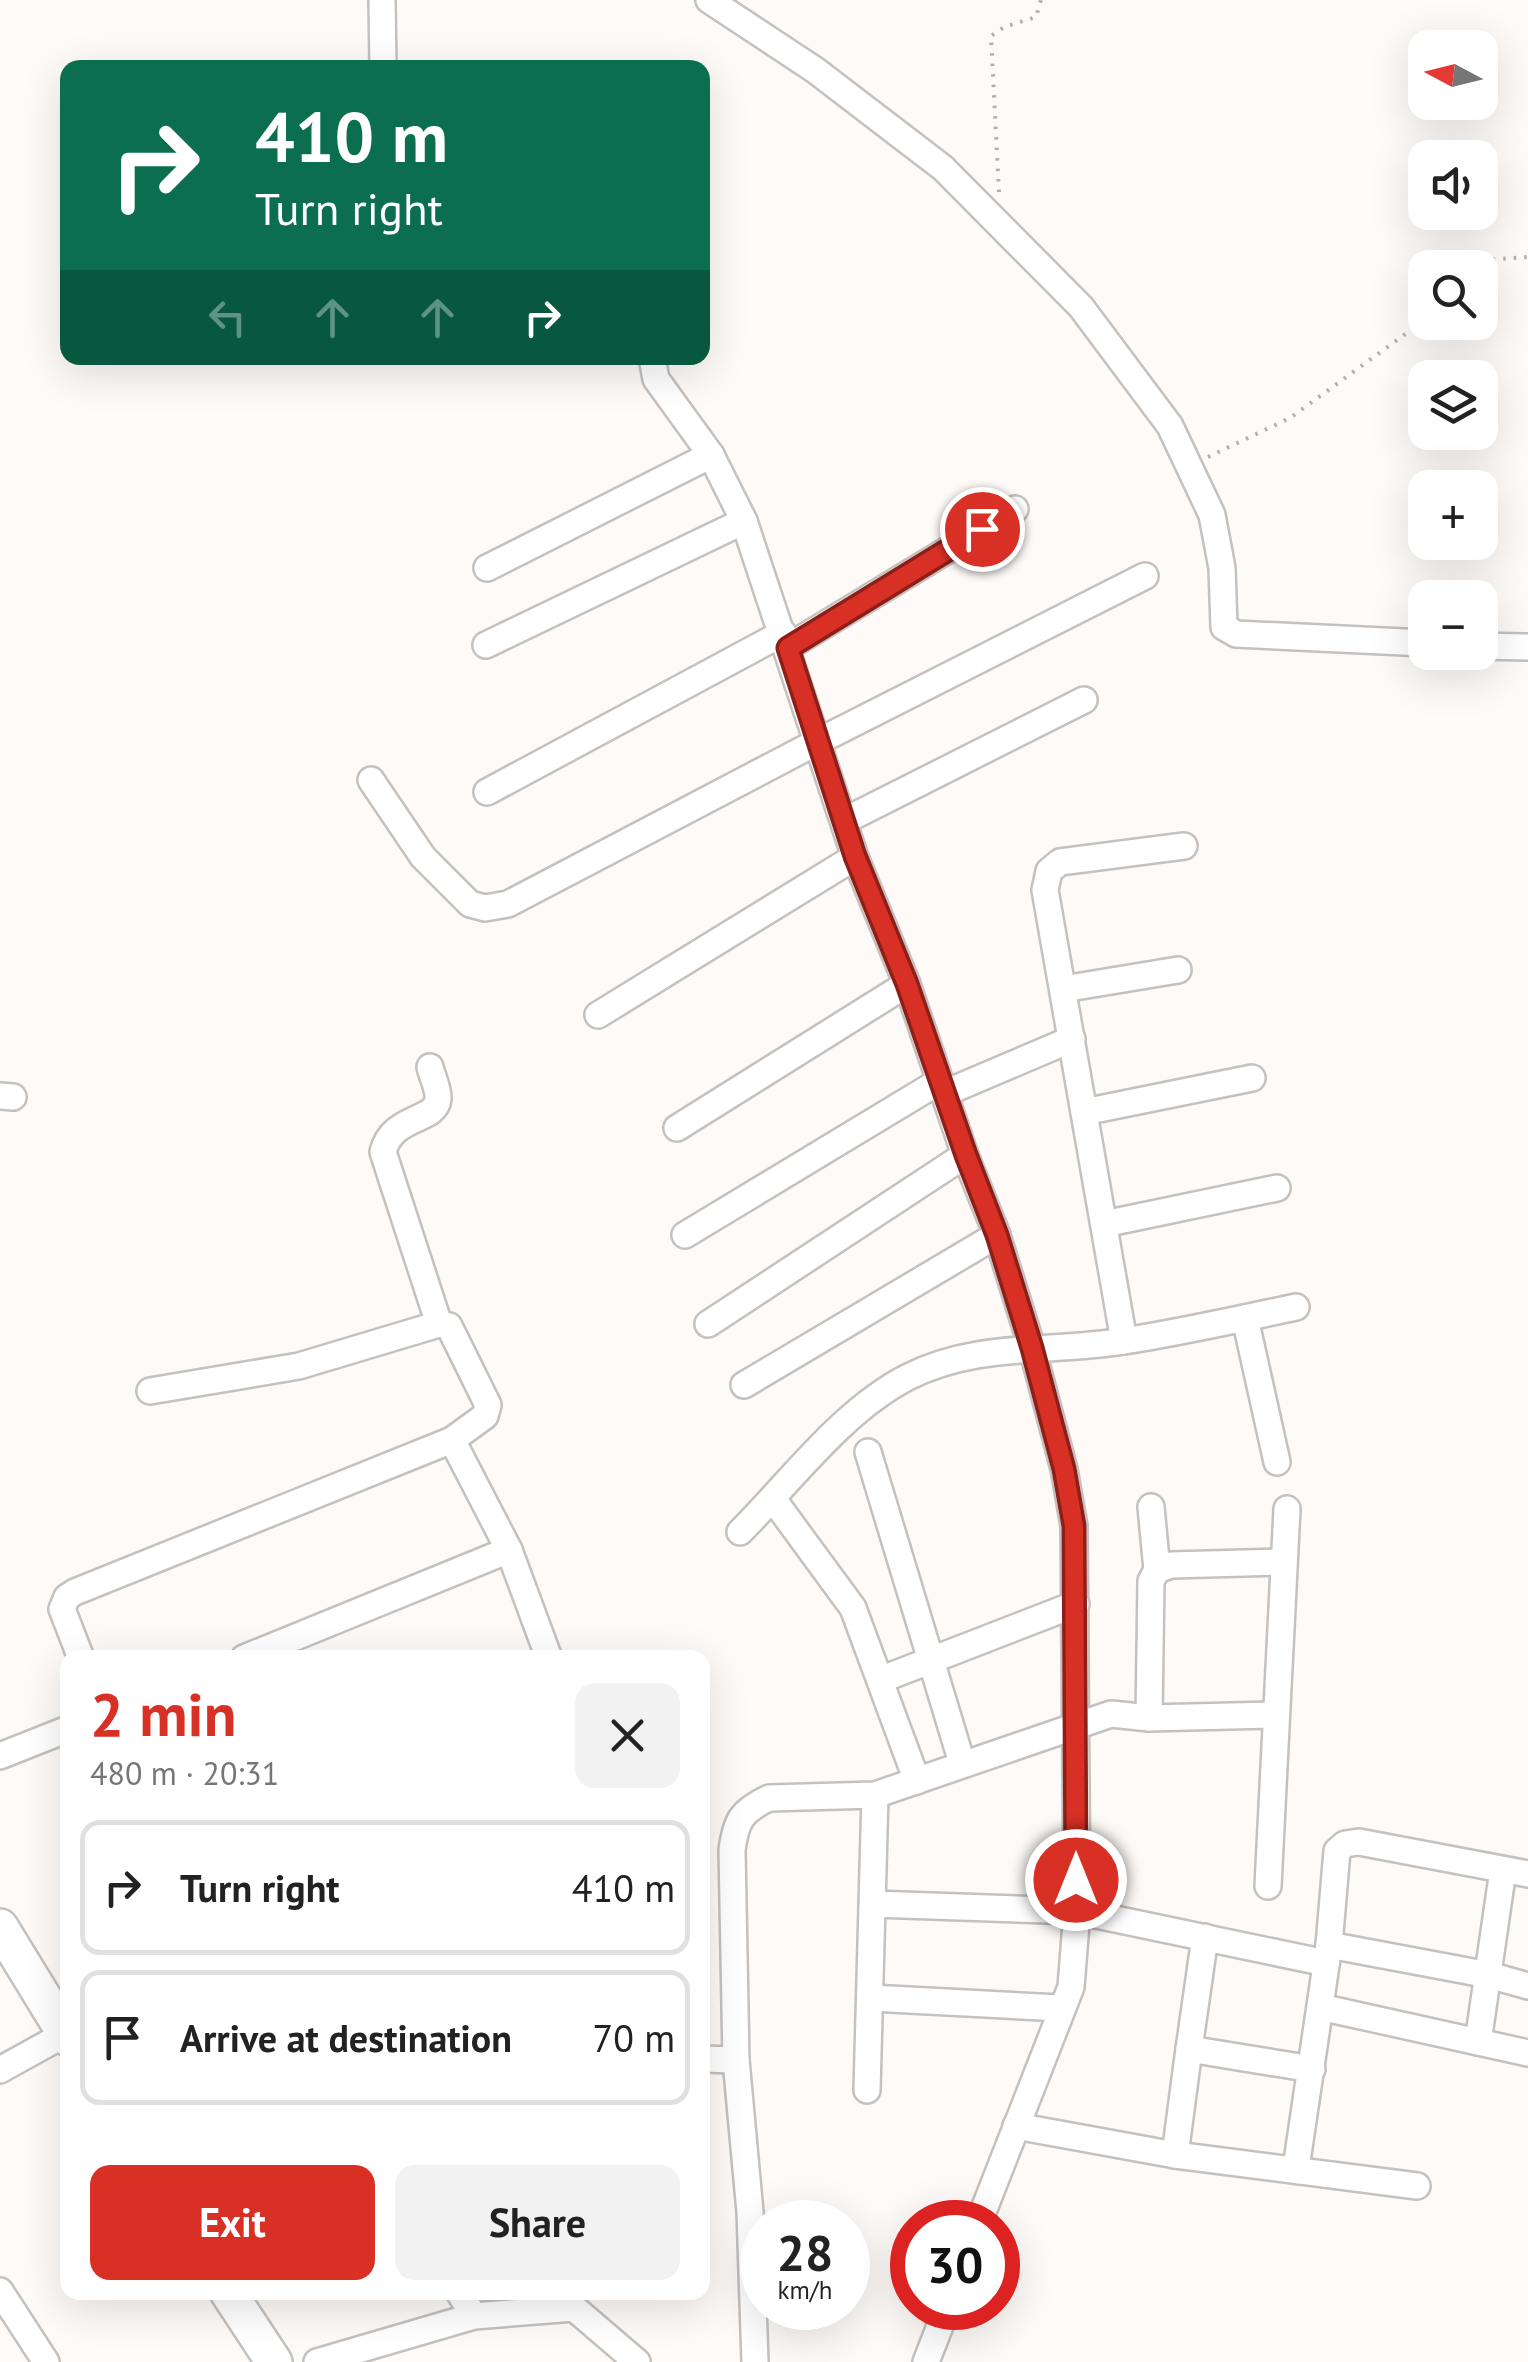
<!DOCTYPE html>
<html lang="en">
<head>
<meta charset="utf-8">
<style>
  body { margin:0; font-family:"PT Sans",sans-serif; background:#f2f2f2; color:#222; height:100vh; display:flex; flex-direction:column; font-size:38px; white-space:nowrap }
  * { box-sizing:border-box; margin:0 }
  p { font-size:32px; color:#767676 }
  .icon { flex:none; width:55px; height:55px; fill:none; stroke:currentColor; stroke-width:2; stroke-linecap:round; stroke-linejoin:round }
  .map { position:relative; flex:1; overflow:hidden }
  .side { position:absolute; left:60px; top:1650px; width:650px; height:650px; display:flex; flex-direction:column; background:#fff; border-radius:20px; box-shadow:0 10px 40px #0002 }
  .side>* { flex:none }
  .guide { position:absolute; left:60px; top:60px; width:650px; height:305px; border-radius:20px; box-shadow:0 10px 40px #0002; background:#0b6e4f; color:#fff; overflow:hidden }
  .needle { width:65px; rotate:277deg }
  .tools { position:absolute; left:1408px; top:30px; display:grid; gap:20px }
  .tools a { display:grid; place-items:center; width:90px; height:90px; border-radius:20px; background:#fff; box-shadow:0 10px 40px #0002; font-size:50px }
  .speed { position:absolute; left:740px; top:2200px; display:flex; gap:20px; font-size:50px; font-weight:700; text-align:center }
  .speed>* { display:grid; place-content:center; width:130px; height:130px; border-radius:50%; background:#fff; box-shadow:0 10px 40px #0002; line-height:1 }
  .speed small { font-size:25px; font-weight:400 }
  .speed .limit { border:15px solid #d22; background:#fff; color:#111 }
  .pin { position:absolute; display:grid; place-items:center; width:85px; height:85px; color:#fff; margin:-42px; border:5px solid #fff; border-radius:50%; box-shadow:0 2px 10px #0007 }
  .me { position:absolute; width:110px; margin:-55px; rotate:0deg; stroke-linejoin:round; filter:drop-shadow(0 0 8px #0008) }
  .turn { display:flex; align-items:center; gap:35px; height:210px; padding:0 30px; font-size:45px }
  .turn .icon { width:130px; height:130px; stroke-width:2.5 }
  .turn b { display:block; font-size:70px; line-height:85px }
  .lanes { display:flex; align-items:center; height:95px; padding:0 30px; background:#0003; justify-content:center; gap:50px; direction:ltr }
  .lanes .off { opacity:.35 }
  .round { display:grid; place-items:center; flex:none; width:105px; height:105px; border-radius:20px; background:#f2f2f2 }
  .summary { display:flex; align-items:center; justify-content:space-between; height:170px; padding:0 30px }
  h1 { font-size:60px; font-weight:700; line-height:75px; color:#d93025 }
  .action { display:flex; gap:20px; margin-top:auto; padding:20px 30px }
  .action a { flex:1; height:115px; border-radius:20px; background:#d93025; color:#fff; font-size:40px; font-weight:700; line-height:115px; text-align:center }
  .action a+a { background:#f2f2f2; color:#222 }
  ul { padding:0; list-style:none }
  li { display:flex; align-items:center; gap:30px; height:135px; margin:0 20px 15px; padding:0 10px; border:5px solid #e0e0e0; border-radius:20px }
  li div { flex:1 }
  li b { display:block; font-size:38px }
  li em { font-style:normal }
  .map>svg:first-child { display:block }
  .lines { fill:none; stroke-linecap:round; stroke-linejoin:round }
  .street-casing { stroke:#c5c1bf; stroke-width:30 }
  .secondary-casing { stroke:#c5c1bf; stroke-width:40 }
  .path { stroke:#b1afad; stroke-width:4; stroke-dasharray:2.5 8; stroke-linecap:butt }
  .street { stroke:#fff; stroke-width:25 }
  .secondary { stroke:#fff; stroke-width:35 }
  .route-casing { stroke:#8d1f18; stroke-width:25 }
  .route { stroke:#d93025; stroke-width:18 }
</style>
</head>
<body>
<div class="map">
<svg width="1528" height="2362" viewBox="0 0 1528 2362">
  <rect width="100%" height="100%" fill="#fdfaf8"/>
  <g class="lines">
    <defs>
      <g id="street">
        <path d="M382 0 383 68"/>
        <path d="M709 0 815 70 943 168 1081 307 1170 426 1212 515 1222 568 1224 627 1236 634 1425 643"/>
        <path d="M652 358 656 379 711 455 744 521 855 857 907 984 965 1155 997 1235 1032 1348 1064 1469 1074 1526 1077 1911 1071 1987 979 2222"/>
        <path d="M487 568 711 455"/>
        <path d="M486 645 744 521"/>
        <path d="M1480 646 1528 647"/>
        <path d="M788 647 1015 509"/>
        <path d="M371 780 423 857 470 904 485 908 508 904 817 742 1145 576"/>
        <path d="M487 792 783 633"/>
        <path d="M844 821 1084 700"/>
        <path d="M1063 989 1178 970"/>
        <path d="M598 1015 855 857"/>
        <path d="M430 1067C432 1076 439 1090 438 1099 436 1122 392 1115 383 1152L439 1324"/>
        <path d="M945 1093 1072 1039"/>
        <path d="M0 1096 13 1097"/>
        <path d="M1084 1112 1252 1078"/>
        <path d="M677 1128 907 984"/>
        <path d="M1104 1224 1277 1188"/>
        <path d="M685 1235 940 1081"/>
        <path d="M1245 1318 1277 1462"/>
        <path d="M708 1324 965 1155"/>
        <path d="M1124 1341 1045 890 1049 871 1060 862 1184 846"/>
        <path d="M744 1385 997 1235"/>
        <path d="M452 1440 509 1550 549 1658"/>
        <path d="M868 1452 962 1763"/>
        <path d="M773 1499 853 1608 917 1781"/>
        <path d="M740 1532C792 1480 842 1411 908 1377 977 1342 1050 1353 1124 1341 1182 1332 1239 1319 1296 1307"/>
        <path d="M1157 1570 1171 1565 1283 1562"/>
        <path d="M81 1658 62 1609 67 1597 75 1592 452 1440 485 1416 488 1405 449 1326 439 1324 299 1366 150 1391"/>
        <path d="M244 1658 509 1550"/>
        <path d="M880 1680 1076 1604"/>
        <path d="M1149 1718 1151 1581 1157 1570 1151 1507"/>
        <path d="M0 1756 68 1729"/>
        <path d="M1268 1886 1287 1509"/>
        <path d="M873 1904 1077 1911 1326 1963"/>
        <path d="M1205 1937 1189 2049 1312 2069"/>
        <path d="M1329 1945 1489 1975 1528 1986"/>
        <path d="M871 1998 1060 2008"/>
        <path d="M1320 2007 1528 2053"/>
        <path d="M1478 2042 1503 1870"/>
        <path d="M702 2059 736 2060"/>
        <path d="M0 2070 65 2034"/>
        <path d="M867 2090 875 1795"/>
        <path d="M1016 2126 1175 2155 1189 2049"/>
        <path d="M1175 2155 1417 2186"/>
        <path d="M1299 2171 1296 2168 1329 1945 1337 1851 1345 1844 1359 1842 1528 1874"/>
        <path d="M0 2291 46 2362"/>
        <path d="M459 2292 474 2316"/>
        <path d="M317 2362 474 2316 574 2308 637 2362"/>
        <path d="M755 2362 750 2212 736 2060 732 1850C736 1821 741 1811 769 1798L875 1795 1111 1714 1149 1718 1276 1715"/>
        <path d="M926 2362 947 2308"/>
      </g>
      <g id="secondary">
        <path d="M0 1927 68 2038"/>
        <path d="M228 2292 274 2362"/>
      </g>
    </defs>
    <use href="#street" class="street-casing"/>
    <use href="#secondary" class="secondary-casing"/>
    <g class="path">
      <path d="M999 192 991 36 1004 27 1036 17 1041 0"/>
      <path d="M1442 268 1452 262 1528 257"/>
      <path d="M1208 457 1290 418 1415 327 1425 311"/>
    </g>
    <use href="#street" class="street"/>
    <use href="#secondary" class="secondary"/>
  </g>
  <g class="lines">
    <defs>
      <path id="route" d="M982 529 788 648 855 856 907 984 966 1155 997 1235 1032 1348 1064 1469 1074 1526 1076 1880"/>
    </defs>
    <use href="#route" class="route-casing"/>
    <use href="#route" class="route"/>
  </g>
</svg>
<div class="tools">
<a><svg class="needle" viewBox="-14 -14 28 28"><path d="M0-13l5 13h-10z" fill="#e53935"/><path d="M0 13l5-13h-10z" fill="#767676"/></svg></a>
<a><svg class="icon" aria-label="sound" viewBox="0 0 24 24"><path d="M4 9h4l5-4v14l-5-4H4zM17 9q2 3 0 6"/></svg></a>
<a><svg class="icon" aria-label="search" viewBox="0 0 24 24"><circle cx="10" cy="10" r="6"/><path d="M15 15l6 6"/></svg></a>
<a><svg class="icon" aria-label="layers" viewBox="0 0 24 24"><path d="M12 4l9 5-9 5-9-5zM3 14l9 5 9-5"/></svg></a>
<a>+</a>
<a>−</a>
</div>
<div class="speed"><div>28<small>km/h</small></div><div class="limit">30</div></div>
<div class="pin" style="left:982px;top:529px;background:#d93025"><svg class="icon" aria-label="arrive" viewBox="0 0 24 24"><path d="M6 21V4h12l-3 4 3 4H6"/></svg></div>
<svg class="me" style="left:1076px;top:1880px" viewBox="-20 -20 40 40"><circle r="17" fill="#d93025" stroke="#fff" stroke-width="3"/><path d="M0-11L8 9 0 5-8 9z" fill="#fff"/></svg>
<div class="guide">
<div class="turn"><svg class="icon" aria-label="right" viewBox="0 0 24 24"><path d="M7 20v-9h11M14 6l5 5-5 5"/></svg><div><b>410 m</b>Turn right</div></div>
<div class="lanes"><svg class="icon off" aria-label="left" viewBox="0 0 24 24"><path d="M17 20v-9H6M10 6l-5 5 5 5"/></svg><svg class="icon off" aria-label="ahead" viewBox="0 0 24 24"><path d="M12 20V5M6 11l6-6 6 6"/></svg><svg class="icon off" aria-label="ahead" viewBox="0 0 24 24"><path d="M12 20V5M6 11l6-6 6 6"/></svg><svg class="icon" aria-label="right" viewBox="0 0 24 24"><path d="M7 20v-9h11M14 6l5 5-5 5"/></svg></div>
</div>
<section class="side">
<div class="summary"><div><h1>2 min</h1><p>480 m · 20:31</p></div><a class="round"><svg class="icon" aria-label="close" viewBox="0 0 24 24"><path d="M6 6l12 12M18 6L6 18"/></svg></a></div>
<ul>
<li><svg class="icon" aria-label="right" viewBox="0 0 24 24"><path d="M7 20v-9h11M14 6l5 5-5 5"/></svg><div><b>Turn right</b></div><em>410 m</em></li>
<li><svg class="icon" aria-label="arrive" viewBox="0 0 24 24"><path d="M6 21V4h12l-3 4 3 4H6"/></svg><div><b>Arrive at destination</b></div><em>70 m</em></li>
</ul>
<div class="action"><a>Exit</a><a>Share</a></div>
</section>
</div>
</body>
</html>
